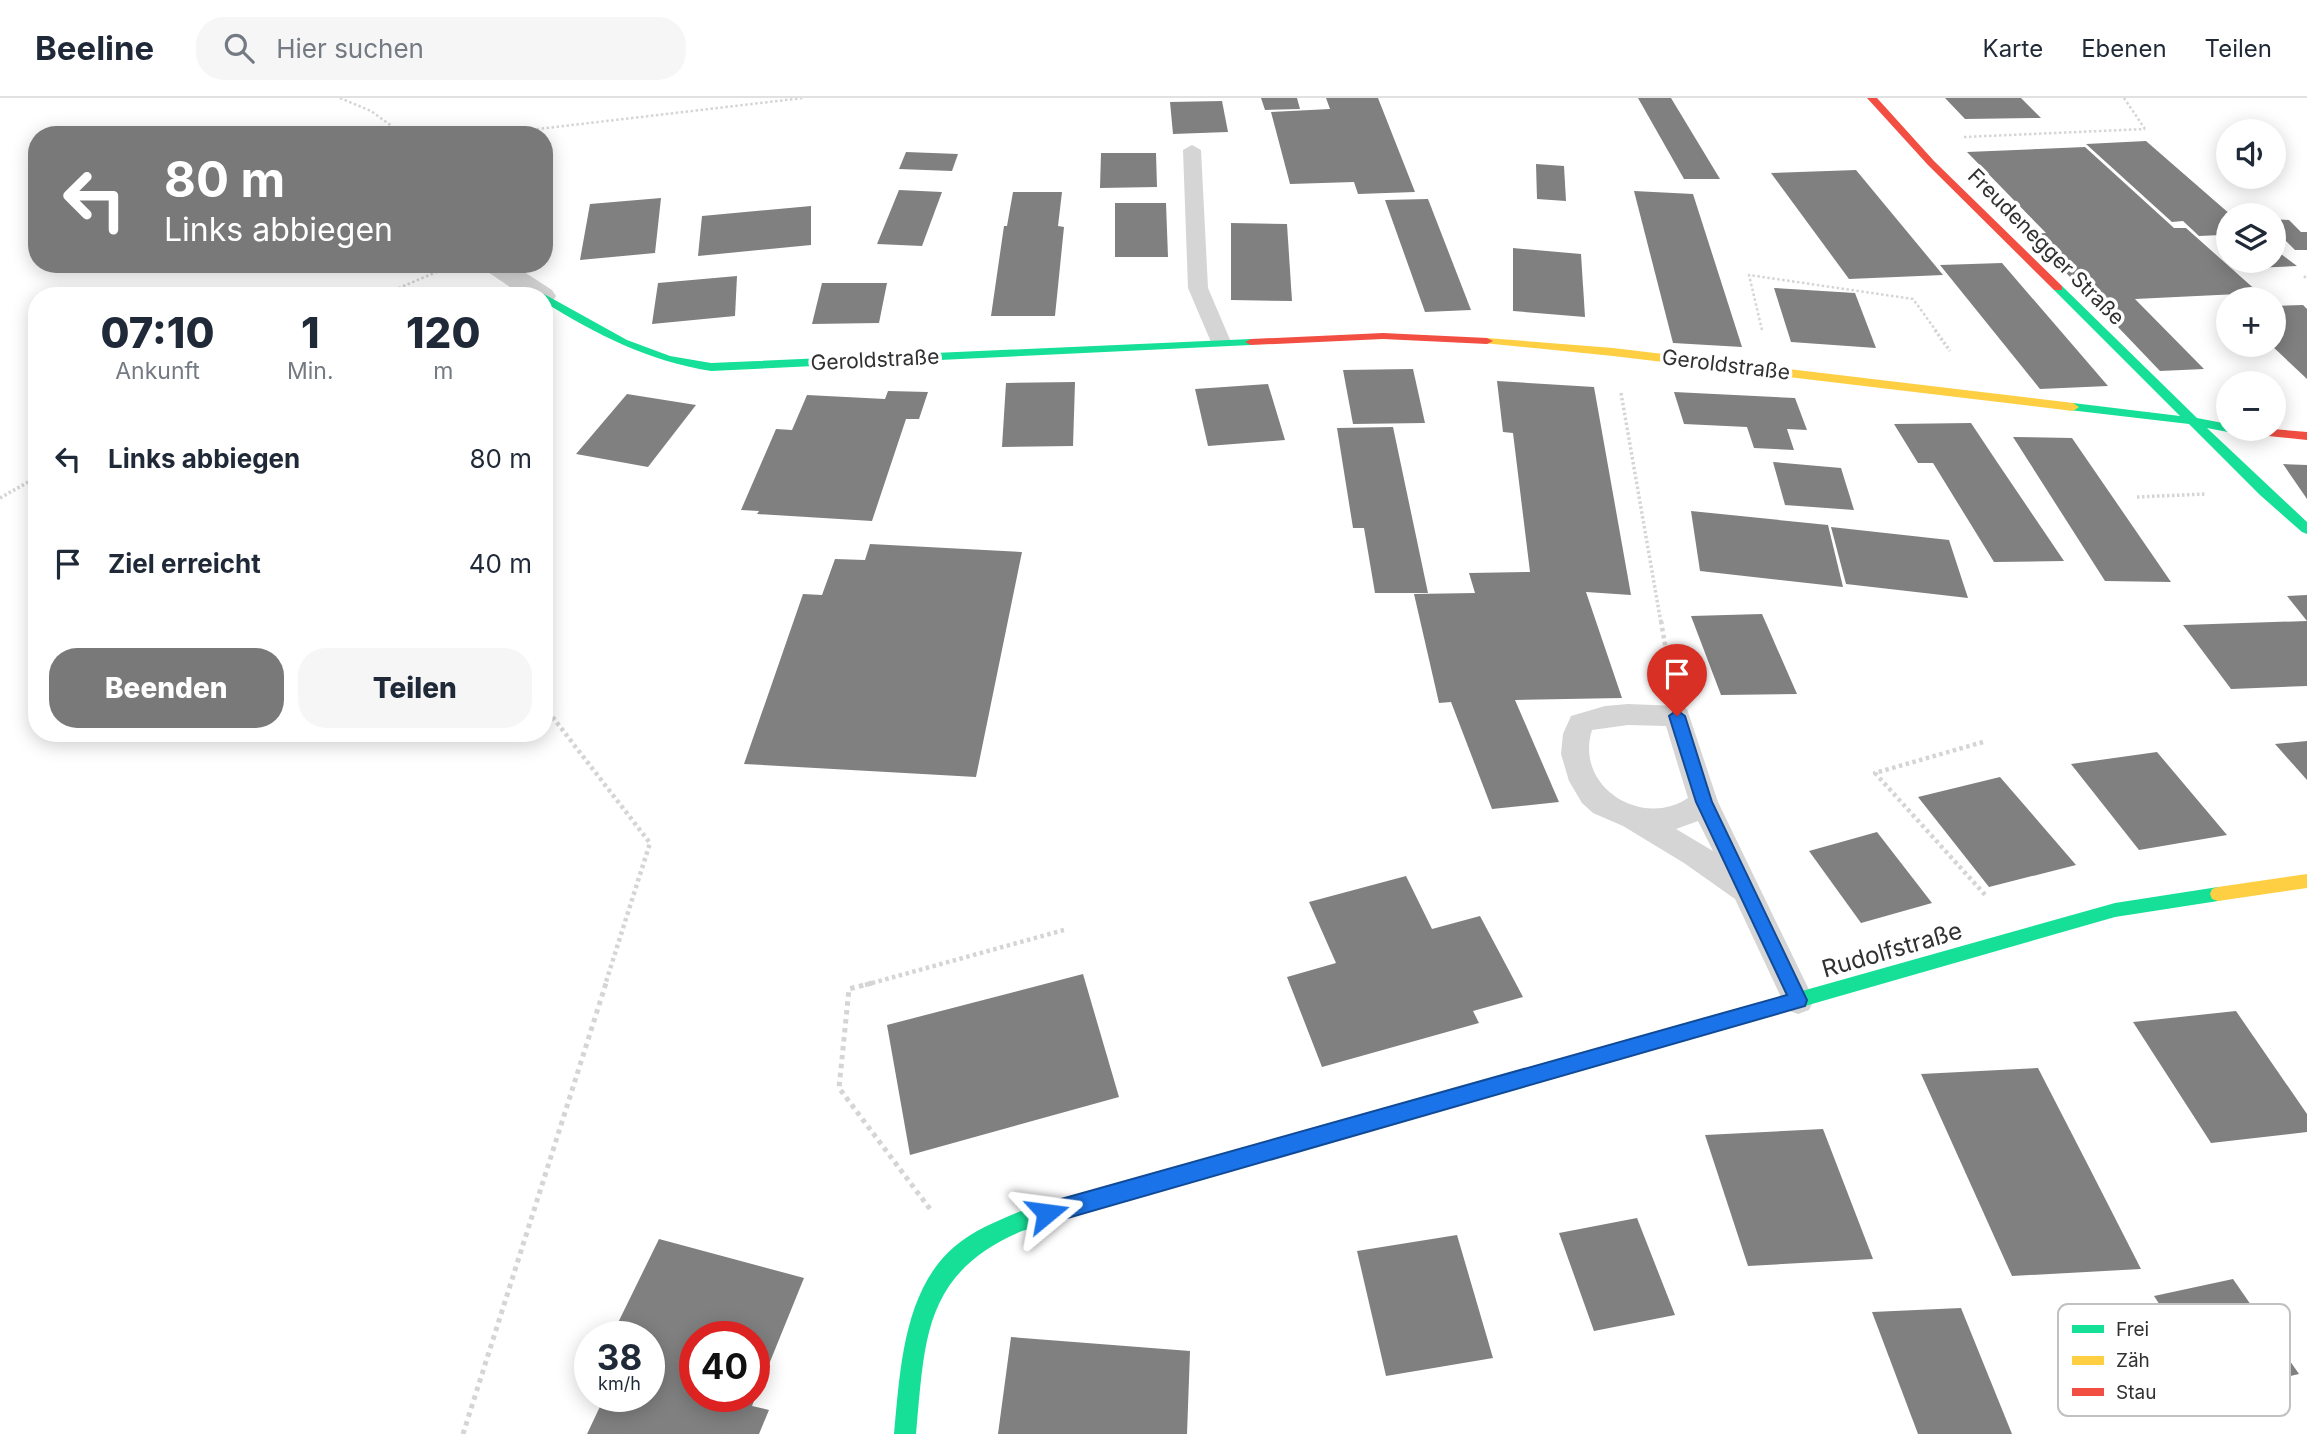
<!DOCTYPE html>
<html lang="de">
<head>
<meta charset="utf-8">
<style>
  body { margin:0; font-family:Inter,sans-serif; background:#f6f6f7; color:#1f2937; height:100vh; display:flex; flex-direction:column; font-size:26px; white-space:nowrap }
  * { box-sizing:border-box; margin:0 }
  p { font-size:23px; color:#747a83 }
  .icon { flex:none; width:38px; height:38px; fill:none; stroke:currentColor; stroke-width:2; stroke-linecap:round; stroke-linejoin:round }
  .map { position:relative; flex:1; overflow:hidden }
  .panel { position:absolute; left:28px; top:189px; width:525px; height:455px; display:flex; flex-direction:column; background:#fff; border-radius:28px; box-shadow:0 4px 18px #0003 }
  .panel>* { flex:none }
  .banner { position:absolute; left:28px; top:28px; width:525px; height:147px; border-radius:28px; box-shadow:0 4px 18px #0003; background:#797979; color:#fff; overflow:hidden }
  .fabs { position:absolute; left:2216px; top:21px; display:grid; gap:14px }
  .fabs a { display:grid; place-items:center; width:70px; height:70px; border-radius:50%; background:#fff; box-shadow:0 4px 18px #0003; font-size:35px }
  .speed { position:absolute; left:574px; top:1223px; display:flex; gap:14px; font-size:35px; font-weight:700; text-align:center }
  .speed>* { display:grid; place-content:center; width:91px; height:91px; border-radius:50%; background:#fff; box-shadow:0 4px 18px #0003; line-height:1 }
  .speed small { font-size:18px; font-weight:400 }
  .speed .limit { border:10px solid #d22; background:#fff; color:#111 }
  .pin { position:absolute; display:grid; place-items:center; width:60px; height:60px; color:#fff; margin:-72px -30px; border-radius:50% 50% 50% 0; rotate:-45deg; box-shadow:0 0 7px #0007 }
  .pin .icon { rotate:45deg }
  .me { position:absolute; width:77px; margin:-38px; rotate:74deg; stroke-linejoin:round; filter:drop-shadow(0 0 5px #0008) }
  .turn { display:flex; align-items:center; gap:24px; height:147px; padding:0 21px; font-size:32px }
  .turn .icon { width:91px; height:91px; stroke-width:2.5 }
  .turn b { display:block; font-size:49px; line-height:60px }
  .eta { display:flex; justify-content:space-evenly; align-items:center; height:119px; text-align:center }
  .eta b { font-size:42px; font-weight:800; line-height:49px }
  .primary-button { display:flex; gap:14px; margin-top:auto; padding:14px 21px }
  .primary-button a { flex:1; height:80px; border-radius:28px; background:#797979; color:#fff; font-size:28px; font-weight:800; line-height:80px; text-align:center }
  .primary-button a+a { background:#f6f6f7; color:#1f2937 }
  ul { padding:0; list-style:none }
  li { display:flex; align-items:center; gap:21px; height:105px; padding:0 21px }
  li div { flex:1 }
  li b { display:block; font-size:26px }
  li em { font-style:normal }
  header { display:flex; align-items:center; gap:42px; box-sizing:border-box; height:98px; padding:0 35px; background:#fff; border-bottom:2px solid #e0e1e3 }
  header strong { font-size:33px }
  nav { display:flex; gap:38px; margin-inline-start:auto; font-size:24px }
  .search { width:490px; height:63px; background:#f6f6f7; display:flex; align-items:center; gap:18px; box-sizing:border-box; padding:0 24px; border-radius:28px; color:#747a83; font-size:26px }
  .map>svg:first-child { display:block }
  .building { fill:#808080; fill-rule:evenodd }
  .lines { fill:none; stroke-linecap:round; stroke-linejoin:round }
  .path-far3 { stroke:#d5d5d5; stroke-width:2.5; stroke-dasharray:2.5 2.5; stroke-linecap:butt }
  .path-far2 { stroke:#d5d5d5; stroke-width:3.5; stroke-dasharray:2.5 2.5; stroke-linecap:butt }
  .path-far1 { stroke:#d5d5d5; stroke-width:4.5; stroke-dasharray:3.5 3.5; stroke-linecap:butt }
  .path { stroke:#d5d5d5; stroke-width:5; stroke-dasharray:4.5 4.5; stroke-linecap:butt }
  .lane { fill:#d5d5d5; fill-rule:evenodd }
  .street { fill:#d5d5d5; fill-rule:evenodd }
  .fast { fill:#16e098; fill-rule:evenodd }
  .slow { fill:#ffcf43; fill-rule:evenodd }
  .jam { fill:#f24e42; fill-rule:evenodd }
  .route { fill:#1a73e8; stroke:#114b97; stroke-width:2 }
  .labels { text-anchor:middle; stroke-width:7; stroke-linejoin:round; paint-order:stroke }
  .far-street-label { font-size:21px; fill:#313131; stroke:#fff }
  .street-label { font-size:24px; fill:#313131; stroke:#fff }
  .key { fill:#fff; stroke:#c1c1c1; stroke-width:2 }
  .key-label { font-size:19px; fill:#313131 }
</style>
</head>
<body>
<header>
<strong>Beeline</strong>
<div class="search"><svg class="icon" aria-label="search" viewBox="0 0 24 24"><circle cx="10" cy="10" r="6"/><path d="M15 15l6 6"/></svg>Hier suchen</div>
<nav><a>Karte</a><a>Ebenen</a><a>Teilen</a></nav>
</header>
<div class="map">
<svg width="2307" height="1336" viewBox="0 0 2307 1336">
  <rect width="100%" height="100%" fill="#fff"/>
  <g class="building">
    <path d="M1261 0H1297L1300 11 1265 12Z"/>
    <path d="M1326 0H1378L1415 94 1358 96 1354 84 1290 86 1271 14 1330 11Z"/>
    <path d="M1638 0H1671L1720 81H1684Z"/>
    <path d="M1945 0H2021L2041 20 1965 21Z"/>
    <path d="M1222 3 1228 34 1173 36 1170 4Z"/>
    <path d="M2146 43 2231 117H2228V143L2221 137 2199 138 2183 123 2172 124 2086 46Z"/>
    <path d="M2085 49 2174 130H2186L2259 195 2135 201 2204 271 2160 273 2029 136 2046 135 1967 54Z"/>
    <path d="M906 54 958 56 952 73 899 71Z"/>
    <path d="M1101 55H1156L1157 89 1100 90Z"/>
    <path d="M1536 66 1564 68 1566 103 1537 101Z"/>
    <path d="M1856 72 1943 177 1849 181 1771 75Z"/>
    <path d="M899 92 942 94 922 148 877 146Z"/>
    <path d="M1634 93 1693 96 1742 249 1673 245Z"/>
    <path d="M1013 94H1062L1058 128 1064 129 1055 218H991L1004 128H1007Z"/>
    <path d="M661 100 655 155 580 162 590 106Z"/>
    <path d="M1428 101 1471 212 1425 214 1385 102Z"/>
    <path d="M1115 105H1166L1168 159H1115Z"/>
    <path d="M811 108V147L698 158 702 118Z"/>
    <path d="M2273 121 2289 122 2301 134H2307V152H2295L2273 130Z"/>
    <path d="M1231 125 1287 126 1292 203 1231 202Z"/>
    <path d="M1513 150 1581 156 1585 219 1513 213Z"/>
    <path d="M2273 150 2297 168 2254 170 2246 163H2273Z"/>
    <path d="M2002 165 2108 288 2040 291 1940 167Z"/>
    <path d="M737 178 735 218 652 226 658 185Z"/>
    <path d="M822 185H887L879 225 812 226Z"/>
    <path d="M1774 190 1855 195 1876 250 1791 244Z"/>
    <path d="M2303 207 2307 211V281L2271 247 2273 208Z"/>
    <path d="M1413 271 1425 325 1353 326 1343 272Z"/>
    <path d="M1497 283 1594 289 1631 497 1586 494 1622 600 1515 602 1559 704 1492 711 1451 604 1439 605 1414 496 1475 495 1469 475 1530 474 1513 335 1503 334Z"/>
    <path d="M1075 284 1073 348 1002 349 1006 285Z"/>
    <path d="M1268 286 1285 342 1208 348 1195 291Z"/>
    <path d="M888 293 928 294 919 321H906L872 423 757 416 759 413 741 412 776 331 792 332 807 297 885 301Z"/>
    <path d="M1674 294 1795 300 1807 332 1787 331 1794 352 1754 350 1747 329 1684 326Z"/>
    <path d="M627 296 696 307 648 369 576 356Z"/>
    <path d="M1971 325 1997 364 2064 463 1994 464 1933 365H1918L1894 326Z"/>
    <path d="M1393 329 1428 495H1375L1364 430H1353L1337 330Z"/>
    <path d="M2013 339 2072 340 2171 484 2105 483Z"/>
    <path d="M1773 364 1841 370 1854 412 1785 407Z"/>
    <path d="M2283 366 2307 367V401Z"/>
    <path d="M1691 413 1828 427 1843 489 1700 473Z"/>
    <path d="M1831 429 1949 442 1968 500 1846 486Z"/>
    <path d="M870 446 1022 454 976 679 744 666 803 496 822 497 835 461 865 462Z"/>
    <path d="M2307 497V523L2287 498Z"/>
    <path d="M1762 516 1797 596 1721 597 1691 518Z"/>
    <path d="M2307 523V588L2231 591 2183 527Z"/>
    <path d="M2307 643V682L2275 646Z"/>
    <path d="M2157 654 2227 737 2139 752 2071 666Z"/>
    <path d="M2000 679 2076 767 1989 789 1918 699Z"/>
    <path d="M1877 734 1932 805 1861 825 1809 753Z"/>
    <path d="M1406 778 1432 831 1480 818 1523 899 1473 913 1479 925 1322 969 1287 879 1336 865 1309 804Z"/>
    <path d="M1083 876 1119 999 910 1057 887 927Z"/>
    <path d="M2236 913 2307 1016V1034L2211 1045 2133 924Z"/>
    <path d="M2038 970 2091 1073 2141 1171 2012 1178 1921 976Z"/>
    <path d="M1823 1031 1873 1161 1748 1168 1705 1037Z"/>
    <path d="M1637 1120 1675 1217 1594 1233 1559 1135Z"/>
    <path d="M1457 1137 1493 1260 1386 1278 1357 1153Z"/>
    <path d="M659 1141 804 1180 752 1308 769 1312 759 1336H587L605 1298H649V1239H611ZM695 1239H754V1298H695Z"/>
    <path d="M2233 1181 2299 1276 2217 1295 2154 1198Z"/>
    <path d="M1961 1210 2012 1336H1918L1872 1214Z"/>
    <path d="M1011 1239 1190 1253 1187 1336H998Z"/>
  </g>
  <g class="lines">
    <g class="path-far3">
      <path d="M340 0 371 13 404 37"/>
      <path d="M2124 0 2145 31"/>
      <path d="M487 37 803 0"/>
      <path d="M1964 39 2145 31"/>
      <path d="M2304 178 2307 181"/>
      <path d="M380 198 453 167"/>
      <path d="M1762 232 1749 177 1913 201 1937 234"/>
    </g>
    <g class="path-far2">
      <path d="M1935 232 1950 253"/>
      <path d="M1621 295 1661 525"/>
      <path d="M2137 399 2205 396"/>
      <path d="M0 400 37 379"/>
    </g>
    <g class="path-far1">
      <path d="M1661 523 1670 576"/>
      <path d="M544 608 650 745 605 887"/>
      <path d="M1983 644 1875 675 1987 799"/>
      <path d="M865 887 1064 832"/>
    </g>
    <g class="path">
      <path d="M872 885 849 891 839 990 930 1111"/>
      <path d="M463 1336 606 885"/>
    </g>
    <g class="lane">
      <path d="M1192 47 1201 52 1208 190 1231 244 1228 248H1214L1211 244 1188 190 1183 52Z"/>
      <path d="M1628 606 1677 608 1687 611 1718 704 1814 902 1809 912 1798 916 1787 912 1735 801 1684 765 1623 728 1593 715 1582 705 1569 683 1561 656 1563 636 1571 618 1605 608ZM1628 627 1666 628 1688 700C1642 731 1574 689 1592 632ZM1698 723 1713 753 1676 731Z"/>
    </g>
    <path class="street" d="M481 166H512L552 192 556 198 552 204 544 206V198H523L485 172Z"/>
    <g class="fast">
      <path d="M2054 188H2062L2197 320 2228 326V331H2234L2228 334 2207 330 2307 424V436L2302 434 2260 397 2189 326 2069 312V306L2073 305 2180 318 2054 192Z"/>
      <path d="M544 196 627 242 670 258 711 265 1251 241 1257 244 1251 247 711 273C649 263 597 237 544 204V198H539Z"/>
      <path d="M2218 789 2224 791 2226 796 2224 801 2218 803 2115 819 1763 920 1757 918 1754 912 1757 906 1763 904 2115 805Z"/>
      <path d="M1365 1016 1372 1018 1375 1025 1372 1032 1365 1034 1022 1133C923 1175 925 1241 916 1336H894C900 1274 903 1193 954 1149 974 1132 997 1123 1021 1113Z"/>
    </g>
    <g class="slow">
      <path d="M1487 240 1613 250 2073 305 2079 309 2073 313 1613 258 1483 245V241Z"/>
      <path d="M2307 776V790L2218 803 2212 801 2210 796 2212 791 2218 789Z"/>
      <path d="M1763 904 1769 906 1772 912 1769 918 1763 920 1365 1034 1358 1032 1355 1025 1358 1018 1365 1016Z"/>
    </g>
    <g class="jam">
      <path d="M1867 0H1877L1934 63 2062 188V192H2054L1928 67Z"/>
      <path d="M1383 235 1487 240 1493 243 1487 246 1383 241 1251 247 1245 244 1251 241Z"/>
      <path d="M2232 331H2273L2307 334V342L2238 335Z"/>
    </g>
  </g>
  <path class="route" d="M1677 612 1685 618 1712 704 1807 902 1805 908 1047 1126 1040 1123 1037 1115 1040 1108 1047 1105 1787 897 1696 704 1669 618Z"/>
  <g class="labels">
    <g class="far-street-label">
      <text transform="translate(2046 149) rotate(45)" y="7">Freudenegger Straße</text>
      <text transform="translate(875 262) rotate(-3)" y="7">Geroldstraße</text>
      <text transform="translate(1726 267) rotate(7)" y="7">Geroldstraße</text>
    </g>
    <g class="street-label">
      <text transform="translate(1892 852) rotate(-16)" y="8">Rudolfstraße</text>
    </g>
  </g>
  <rect x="2058" y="1206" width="232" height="112" rx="10" class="key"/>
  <rect x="2072" y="1227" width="32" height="8" fill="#16e098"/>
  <rect x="2072" y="1258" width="32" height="9" fill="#ffcf43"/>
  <rect x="2072" y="1290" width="32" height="8" fill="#f24e42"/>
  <g class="key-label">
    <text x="2116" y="1238">Frei</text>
    <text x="2116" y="1269">Zäh</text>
    <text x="2116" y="1301">Stau</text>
  </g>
</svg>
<div class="fabs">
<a><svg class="icon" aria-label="sound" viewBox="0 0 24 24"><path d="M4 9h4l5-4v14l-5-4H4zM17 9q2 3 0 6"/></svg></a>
<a><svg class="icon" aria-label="layers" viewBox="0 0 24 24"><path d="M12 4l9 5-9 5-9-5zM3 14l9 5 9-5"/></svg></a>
<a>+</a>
<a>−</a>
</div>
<div class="speed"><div>38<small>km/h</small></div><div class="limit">40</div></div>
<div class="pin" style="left:1677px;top:618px;background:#d93025"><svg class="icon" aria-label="arrive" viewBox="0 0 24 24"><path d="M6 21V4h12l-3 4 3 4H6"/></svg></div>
<svg class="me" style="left:1047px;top:1115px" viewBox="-20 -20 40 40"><path d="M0-17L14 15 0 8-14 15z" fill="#1a73e8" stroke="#fff" stroke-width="4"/></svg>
<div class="banner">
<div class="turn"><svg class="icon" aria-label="left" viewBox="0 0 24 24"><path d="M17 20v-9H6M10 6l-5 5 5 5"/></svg><div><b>80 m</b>Links abbiegen</div></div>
</div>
<section class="panel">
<div class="eta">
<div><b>07:10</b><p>Ankunft</p></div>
<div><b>1</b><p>Min.</p></div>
<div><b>120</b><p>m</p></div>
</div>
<ul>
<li><svg class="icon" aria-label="left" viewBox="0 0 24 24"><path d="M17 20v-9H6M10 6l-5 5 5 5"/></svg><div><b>Links abbiegen</b></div><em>80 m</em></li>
<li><svg class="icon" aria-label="arrive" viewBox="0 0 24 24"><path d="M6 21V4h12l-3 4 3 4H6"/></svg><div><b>Ziel erreicht</b></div><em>40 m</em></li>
</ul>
<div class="primary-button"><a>Beenden</a><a>Teilen</a></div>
</section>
</div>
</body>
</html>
